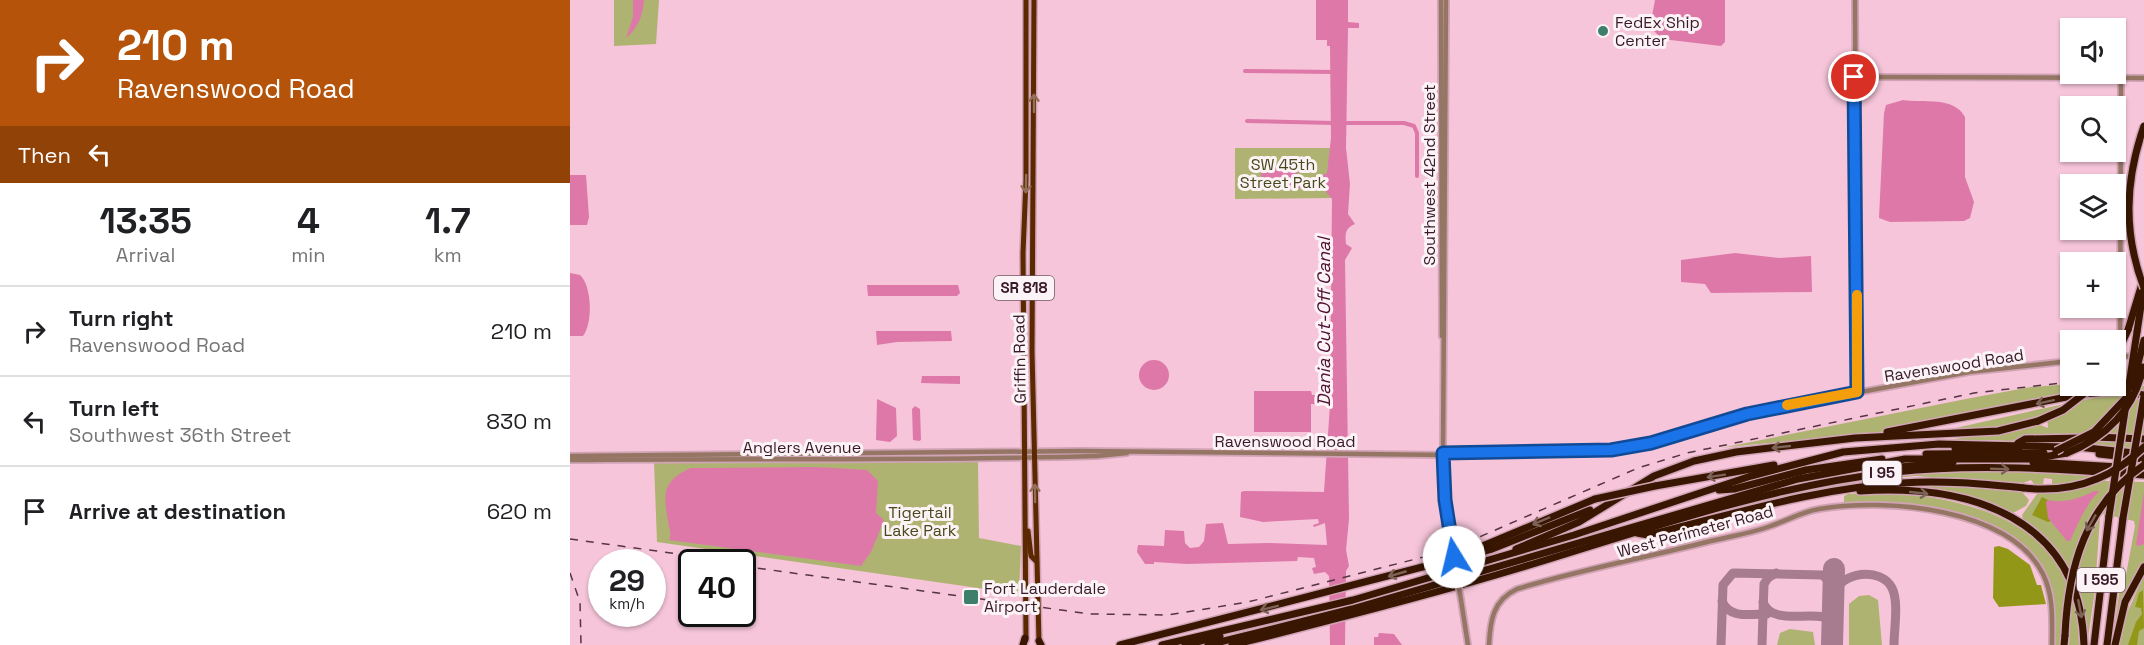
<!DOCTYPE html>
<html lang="en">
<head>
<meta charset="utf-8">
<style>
  body { margin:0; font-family:"Space Grotesk",sans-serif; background:#f6f6f6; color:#202124; height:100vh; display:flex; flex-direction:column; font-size:22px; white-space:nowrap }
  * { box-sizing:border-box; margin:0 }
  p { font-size:20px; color:#757577 }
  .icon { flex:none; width:33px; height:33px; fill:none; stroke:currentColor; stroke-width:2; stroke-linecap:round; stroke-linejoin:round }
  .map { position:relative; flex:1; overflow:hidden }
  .sheet { display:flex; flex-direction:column; background:#fff; width:570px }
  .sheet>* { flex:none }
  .hud { background:#b45309; color:#fff; overflow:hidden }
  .buttons { position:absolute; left:1490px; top:18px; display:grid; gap:12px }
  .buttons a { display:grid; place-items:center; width:66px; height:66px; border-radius:0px; background:#fff; box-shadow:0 2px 4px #0004; font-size:30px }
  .speed { position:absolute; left:18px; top:549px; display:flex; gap:12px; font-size:30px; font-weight:700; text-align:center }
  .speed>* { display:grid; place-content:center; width:78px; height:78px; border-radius:50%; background:#fff; box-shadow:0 2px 4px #0004; line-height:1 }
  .speed small { font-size:15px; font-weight:400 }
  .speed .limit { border:3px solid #111; border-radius:9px; background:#fff; color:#111 }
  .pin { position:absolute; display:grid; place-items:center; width:51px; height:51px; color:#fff; margin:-26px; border:3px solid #fff; border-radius:50%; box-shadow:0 2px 6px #0007 }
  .me { position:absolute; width:66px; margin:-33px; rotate:351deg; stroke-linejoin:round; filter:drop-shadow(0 0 4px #0008) }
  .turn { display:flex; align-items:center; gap:21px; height:126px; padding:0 18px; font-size:27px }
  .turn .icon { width:78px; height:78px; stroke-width:2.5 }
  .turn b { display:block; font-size:42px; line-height:51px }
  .then { display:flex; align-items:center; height:57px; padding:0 18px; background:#0003; gap:12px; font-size:22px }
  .eta { display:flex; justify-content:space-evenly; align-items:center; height:102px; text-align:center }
  .eta b { font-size:36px; font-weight:600; line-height:42px }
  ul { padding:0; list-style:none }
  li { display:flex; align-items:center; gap:18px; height:90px; padding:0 18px; border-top:2px solid #e0e0e0 }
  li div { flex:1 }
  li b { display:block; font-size:22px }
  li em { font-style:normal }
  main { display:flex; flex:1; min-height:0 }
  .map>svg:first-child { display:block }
  .green { fill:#afb372 }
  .forest { fill:#939718 }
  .water { fill:#dd78a8 }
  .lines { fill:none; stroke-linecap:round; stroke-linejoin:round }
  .canal { stroke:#dd78a8; stroke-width:4 }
  .taxiway { stroke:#a67c8e; stroke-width:9 }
  .runway { stroke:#a67c8e; stroke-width:22 }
  .minor-casing { stroke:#d0a3b5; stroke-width:8 }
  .major-casing { stroke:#d0a3b5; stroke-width:8 }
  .highway-casing { stroke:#d0a3b5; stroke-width:10 }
  .minor { stroke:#957664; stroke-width:4.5 }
  .major { stroke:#5b2800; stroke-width:5 }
  .highway { stroke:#381601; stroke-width:7 }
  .rail { stroke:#553443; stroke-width:1.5; stroke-dasharray:8 8; stroke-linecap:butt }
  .minor-bridge-casing { stroke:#d0a3b5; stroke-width:8; stroke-linecap:butt }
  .highway-bridge-casing { stroke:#d0a3b5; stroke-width:10; stroke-linecap:butt }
  .minor-bridge { stroke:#957664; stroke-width:4.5 }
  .highway-bridge { stroke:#381601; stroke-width:7 }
  .oneway { stroke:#936f56 }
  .oneway2 { stroke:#7d6357 }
  .route-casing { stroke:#114b97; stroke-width:15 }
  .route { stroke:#1a73e8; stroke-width:10 }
  .slow { stroke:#f59e0b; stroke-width:10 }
  .poi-dot { fill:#3f7e6b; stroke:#fcf3f6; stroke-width:2 }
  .labels { text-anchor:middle; stroke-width:6; stroke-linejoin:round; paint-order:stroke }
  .shield { fill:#fcf3f6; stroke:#725a65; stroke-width:1.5 }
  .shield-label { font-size:15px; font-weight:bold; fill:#371927 }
  .poi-label { font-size:16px; fill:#371927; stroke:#fcf3f6; text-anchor:start }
  .park-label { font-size:16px; fill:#47491b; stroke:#fcf3f6 }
  .street-label { font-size:16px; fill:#371927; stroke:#fcf3f6 }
  .water-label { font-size:18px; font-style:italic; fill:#501033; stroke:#fcf3f6 }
</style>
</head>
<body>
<main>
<section class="sheet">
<div class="hud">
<div class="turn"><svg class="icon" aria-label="right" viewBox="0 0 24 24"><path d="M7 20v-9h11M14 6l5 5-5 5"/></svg><div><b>210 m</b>Ravenswood Road</div></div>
<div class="then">Then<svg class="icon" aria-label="left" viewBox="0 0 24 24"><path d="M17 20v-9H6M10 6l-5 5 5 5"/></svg></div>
</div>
<div class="eta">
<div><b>13:35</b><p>Arrival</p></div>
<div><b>4</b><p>min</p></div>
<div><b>1.7</b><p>km</p></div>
</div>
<ul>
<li><svg class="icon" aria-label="right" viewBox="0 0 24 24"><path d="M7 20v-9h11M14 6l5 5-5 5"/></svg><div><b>Turn right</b><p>Ravenswood Road</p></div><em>210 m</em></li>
<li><svg class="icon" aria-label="left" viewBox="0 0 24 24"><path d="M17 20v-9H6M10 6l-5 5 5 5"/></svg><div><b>Turn left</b><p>Southwest 36th Street</p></div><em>830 m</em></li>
<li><svg class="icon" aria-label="arrive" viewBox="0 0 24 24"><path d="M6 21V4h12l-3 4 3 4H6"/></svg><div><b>Arrive at destination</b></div><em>620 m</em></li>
</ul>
</section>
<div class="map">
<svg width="1574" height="645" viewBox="0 0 1574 645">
  <rect width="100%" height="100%" fill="#f6c5d9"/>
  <g class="green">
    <path d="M44 0H89L86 44 44 46Z"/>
    <path d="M665 148H762L761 198 665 199Z"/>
    <path d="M1500 384 1574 386V392C1516 376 1408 416 1346 428 1282 439 1215 440 1151 448L1401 398 1461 387Z"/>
    <path d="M1540 395 1574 400V451L1422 440 1373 441 1470 425 1478 428 1477 414 1421 428 1358 434C1419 421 1479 406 1540 395Z"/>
    <path d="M84 462H408L409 538 451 546 449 594 87 542Z"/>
    <path d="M1356 470H1453L1527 475 1536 481 1574 482V562L1561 581 1544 631 1553 565 1556 575 1565 526 1564 521 1533 514 1530 517 1525 590 1517 645C1515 589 1498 553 1453 519L1452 515 1472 487 1482 485V479L1474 478 1473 485 1464 484 1461 480 1453 483 1345 476 1293 481 1130 516 1232 488Z"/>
    <path d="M1354 483 1452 492 1459 500 1456 506 1443 513 1403 499 1307 486Z"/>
    <path d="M1315 492C1415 500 1508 528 1509 645H1499L1500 633 1492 632 1491 645H1484C1484 624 1486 601 1478 581 1447 506 1348 504 1280 505L1274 502V496L1278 494Z"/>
    <path d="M1574 575V645H1549L1554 620Z"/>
    <path d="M1299 595 1308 600 1312 645H1279V604L1289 596Z"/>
    <path d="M1220 629 1243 632 1245 645H1207L1210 633Z"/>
  </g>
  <g class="forest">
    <path d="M1472 497 1478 500V517L1481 521 1478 522 1462 515Z"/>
    <path d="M1429 546 1438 549 1460 565 1467 585H1471L1476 604 1429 607 1423 598 1424 547Z"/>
    <path d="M1573 590 1574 628 1569 631 1567 645H1558L1566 622 1572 614 1571 608 1565 607 1569 593Z"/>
  </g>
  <g class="water">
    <path d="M63 0H74C73 16 67 29 56 38L63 17Z"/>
    <path d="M746 0H778V22L789 23V28H778L776 148 780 184 778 214 785 224C775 228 775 234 776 244L782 248 775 260 779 519 776 550 779 566 776 571 775 645H760L759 576 755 572 744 574 742 568 746 567 744 558 728 557 727 561 617 564 584 562V564H575L567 552 568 545 594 546 595 530 614 531 615 543 620 548 629 547 634 541 636 524 653 523 658 544 699 543 757 545 755 523 744 527 743 525 749 523 748 519 693 522 670 517 671 492 674 491 754 492 760 405 741 404V432H684V391H741L742 395H760L762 199 752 187C734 187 706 192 691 185V171L694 165H723L731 179 743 180 757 173 761 138 760 46H757V40H746Z"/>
    <path d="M1085 0H1155V42L1151 46 1092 39 1080 27Z"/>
    <path d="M1333 100C1353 103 1384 96 1395 117V177L1404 202 1400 218 1394 221 1320 222 1309 218 1314 113 1316 105Z"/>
    <path d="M0 175H16L19 217 17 225H0Z"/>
    <path d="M1165 253 1209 258 1241 256 1242 292 1141 293 1135 284 1111 282V260Z"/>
    <path d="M0 273 10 275C22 286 23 323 13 336H0Z"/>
    <path d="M297 285H388L390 293 387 296H298Z"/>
    <path d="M306 331H381L382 341 327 342 307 345Z"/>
    <circle cx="584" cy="375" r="15"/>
    <path d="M390 376V384L351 383 352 376Z"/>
    <path d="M307 399 326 408 327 436 320 442 306 440Z"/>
    <path d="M345 406 350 409 351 440 349 441 343 440 342 409Z"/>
    <path d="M246 467 297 470 308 481 306 513 314 520 301 552 291 566 99 540C102 532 99 529 98 521 93 493 93 480 121 468Z"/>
    <path d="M1524 491H1529C1526 496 1523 497 1520 502 1512 514 1506 528 1500 541H1497L1478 518 1476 502 1478 500C1492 504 1511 498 1524 491Z"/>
    <path d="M1574 492V544L1569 546 1566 545Z"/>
    <path d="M809 633 824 634 832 645H804V637H808Z"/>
  </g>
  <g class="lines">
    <g class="canal">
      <path d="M675 71 764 72"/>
      <path d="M677 121 764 123"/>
      <path d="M771 123H834L844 126 847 133V176"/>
    </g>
    <g class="taxiway">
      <path d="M1264 594C1270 572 1311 566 1322 588 1329 602 1324 629 1324 645"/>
      <path d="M1152 601C1159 619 1181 614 1197 614"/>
      <path d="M1193 602C1201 624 1234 613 1253 617L1259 621 1262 632"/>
      <path d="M1151 645 1153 585 1163 573 1252 575 1261 583 1263 602"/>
      <path d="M1192 645 1194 584 1198 578 1206 573"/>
    </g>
    <path class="runway" d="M1262 645 1264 569"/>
    <defs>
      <g id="minor">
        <path d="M871 0 872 336"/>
        <path d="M876 0 873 453 875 500 880 535"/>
        <path d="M1285 0 1287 392"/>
        <path d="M1284 77 1574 78"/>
        <path d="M1548 357 1574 355"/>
        <path d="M1550 357 1551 78"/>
        <path d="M873 453 888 451 919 452"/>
        <path d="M0 456 510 451 878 455 1041 450 1081 443 1204 408 1399 372 1500 361"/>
        <path d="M0 460C176 458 351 461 527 456L557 453"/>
        <path d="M891 600 898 645"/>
        <path d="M919 645C920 621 923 600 947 589 1009 570 1074 558 1137 542 1157 537 1178 534 1198 527 1216 521 1231 512 1249 509 1314 498 1440 507 1473 574 1484 596 1482 621 1482 645"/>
      </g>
      <g id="major">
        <path d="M464 0 462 351 469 643"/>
        <path d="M458 531 461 556 466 561"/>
        <path d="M456 640 453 253 456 180V0"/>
      </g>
      <g id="highway">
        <path d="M1558 330 1574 277"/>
        <path d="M1567 332 1573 292"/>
        <path d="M1317 432 1512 394 1550 391 1574 395"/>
        <path d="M1525 437 1574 439"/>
        <path d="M1448 443 1455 439 1514 438"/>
        <path d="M1508 447 1574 454"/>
        <path d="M1385 448 1449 449"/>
        <path d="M1356 454 1474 453"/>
        <path d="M1529 454 1574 459"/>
        <path d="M1463 462 1566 468"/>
        <path d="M1320 468 1383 462"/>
        <path d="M1085 486 1204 465"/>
        <path d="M1149 490 1164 489 1236 470 1312 459"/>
        <path d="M1290 491C1400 484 1510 517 1514 645"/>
        <path d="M1067 533 1078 535C1161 515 1246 488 1332 483 1373 480 1413 484 1454 488"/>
        <path d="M946 549 1009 522 1084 476 1124 461 1166 452 1285 438 1428 431 1468 421"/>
        <path d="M903 550 1025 499"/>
        <path d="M469 641 471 645"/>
        <path d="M453 645 455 638"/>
        <path d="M550 645 922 549 1020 510"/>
        <path d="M592 645 783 600 1004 535 1181 476 1273 452 1369 444 1497 447"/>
        <path d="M615 645 650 636"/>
        <path d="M638 645 782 609 1228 479 1335 459H1461L1497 453"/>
        <path d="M662 645C759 621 857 596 953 567 1076 530 1197 486 1325 472 1404 463 1495 469 1574 475"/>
        <path d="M1494 645 1495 635"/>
        <path d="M1524 645 1539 516"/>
        <path d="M1537 645 1553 518"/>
        <path d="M1545 645 1555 602 1574 567"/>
      </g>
    </defs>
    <use href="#minor" class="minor-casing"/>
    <use href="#major" class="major-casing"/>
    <use href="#highway" class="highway-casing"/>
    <use href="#minor" class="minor"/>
    <use href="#major" class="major"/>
    <use href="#highway" class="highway"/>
    <g class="rail">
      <path d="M1545 381 1574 383"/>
      <path d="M0 539 166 562"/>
      <path d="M172 566 520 614 598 615 678 602 877 551 1068 468 1117 453 1404 393 1500 382"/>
      <path d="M0 573 10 602 11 645"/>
    </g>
    <defs>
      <path id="minor-bridge" d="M880 535 891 600"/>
      <g id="highway-bridge">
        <path d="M1574 126C1555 181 1553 233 1574 288"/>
        <path d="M1545 358 1558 330"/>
        <path d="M1562 387 1574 340"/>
        <path d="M1468 421 1493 410 1524 386"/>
        <path d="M1486 451 1524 432 1557 397"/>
        <path d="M1497 453C1535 438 1565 409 1573 367"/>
        <path d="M1454 488C1500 493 1541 480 1574 447"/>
        <path d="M1025 499 1085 486"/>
        <path d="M1539 516 1567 332"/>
        <path d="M1553 518 1574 396"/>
        <path d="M1495 635C1498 568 1515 505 1574 465"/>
      </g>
    </defs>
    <use href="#minor-bridge" class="minor-bridge-casing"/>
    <use href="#highway-bridge" class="highway-bridge-casing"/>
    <use href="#minor-bridge" class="minor-bridge"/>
    <use href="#highway-bridge" class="highway-bridge"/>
  </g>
  <defs><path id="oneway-shaft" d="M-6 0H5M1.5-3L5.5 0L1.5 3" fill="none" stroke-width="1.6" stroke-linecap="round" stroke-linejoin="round" transform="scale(1.5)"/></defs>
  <g class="oneway">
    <use href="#oneway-shaft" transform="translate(464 103) rotate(-90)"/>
    <use href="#oneway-shaft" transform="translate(456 184) rotate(91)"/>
    <use href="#oneway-shaft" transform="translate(465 493) rotate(-91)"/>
  </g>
  <g class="oneway2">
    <use href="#oneway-shaft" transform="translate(1475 402) rotate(168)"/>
    <use href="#oneway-shaft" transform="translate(1211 447) rotate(174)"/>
    <use href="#oneway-shaft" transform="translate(1430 469) rotate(2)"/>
    <use href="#oneway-shaft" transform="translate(1146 476) rotate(171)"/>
    <use href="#oneway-shaft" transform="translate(1349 493) rotate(6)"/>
    <use href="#oneway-shaft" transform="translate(971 521) rotate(157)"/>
    <use href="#oneway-shaft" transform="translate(1521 523) rotate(120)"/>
    <use href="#oneway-shaft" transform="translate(827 574) rotate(164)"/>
    <use href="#oneway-shaft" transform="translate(699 608) rotate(166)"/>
    <use href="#oneway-shaft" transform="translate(1510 609) rotate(79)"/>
  </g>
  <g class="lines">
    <defs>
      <path id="route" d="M884 557 875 500 873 453 1041 450 1081 443 1177 414 1287 392 1284 77"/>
    </defs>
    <use href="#route" class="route-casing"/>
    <use href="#route" class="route"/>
    <path class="slow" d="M1217 405 1287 392V295"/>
  </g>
  <g class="poi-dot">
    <circle cx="1033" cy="31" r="6"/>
    <rect x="393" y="589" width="16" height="16" rx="3"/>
  </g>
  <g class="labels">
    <g class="shield">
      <rect x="424" y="276" width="60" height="24" rx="4.5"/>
      <rect x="1292.5" y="461" width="39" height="24" rx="4.5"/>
      <rect x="1507" y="568" width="48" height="24" rx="4.5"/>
    </g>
    <g class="shield-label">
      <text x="454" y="293">SR 818</text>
      <text x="1312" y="478">I 95</text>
      <text x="1531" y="585">I 595</text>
    </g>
    <g class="poi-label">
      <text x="1045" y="28">FedEx Ship<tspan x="1045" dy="18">Center</tspan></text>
      <text x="414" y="594">Fort Lauderdale<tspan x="414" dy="18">Airport</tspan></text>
    </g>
    <g class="park-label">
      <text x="713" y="170">SW 45th<tspan x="713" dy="18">Street Park</tspan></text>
      <text x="350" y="518">Tigertail<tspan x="350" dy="18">Lake Park</tspan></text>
    </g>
    <g class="street-label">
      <text transform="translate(859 175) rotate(-90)" y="6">Southwest 42nd Street</text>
      <text transform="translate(449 359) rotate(-91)" y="6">Griffin Road</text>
      <text transform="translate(1384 365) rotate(-9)" y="6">Ravenswood Road</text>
      <text x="715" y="447">Ravenswood Road</text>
      <text x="232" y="453">Anglers Avenue</text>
      <text transform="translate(1125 531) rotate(-15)" y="6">West Perimeter Road</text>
    </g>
    <g class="water-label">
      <text transform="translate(754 322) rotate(-90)" y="6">Dania Cut-Off Canal</text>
    </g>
  </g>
</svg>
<div class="buttons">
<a><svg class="icon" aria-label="sound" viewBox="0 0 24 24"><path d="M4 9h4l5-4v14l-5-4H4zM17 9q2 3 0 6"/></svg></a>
<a><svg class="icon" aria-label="search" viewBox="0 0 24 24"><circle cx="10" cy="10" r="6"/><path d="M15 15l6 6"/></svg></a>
<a><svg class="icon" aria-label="layers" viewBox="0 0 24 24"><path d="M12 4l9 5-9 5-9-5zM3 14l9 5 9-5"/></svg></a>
<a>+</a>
<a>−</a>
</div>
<div class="speed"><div>29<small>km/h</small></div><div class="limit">40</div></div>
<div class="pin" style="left:1284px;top:77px;background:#d93025"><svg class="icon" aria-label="arrive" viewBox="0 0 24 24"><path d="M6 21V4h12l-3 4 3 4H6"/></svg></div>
<svg class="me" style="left:884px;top:557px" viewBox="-20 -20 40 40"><circle r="19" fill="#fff"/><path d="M0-13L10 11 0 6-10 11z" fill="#1a73e8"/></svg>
</div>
</main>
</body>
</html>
